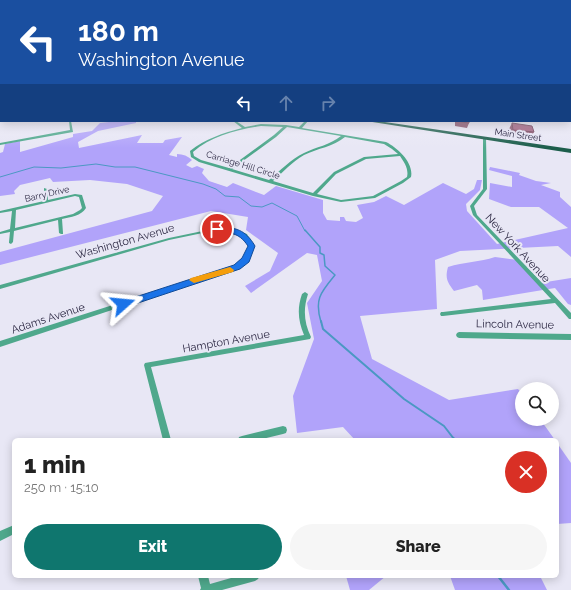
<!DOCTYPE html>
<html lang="en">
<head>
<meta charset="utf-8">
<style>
  body { margin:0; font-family:Raleway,sans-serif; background:#f6f6f6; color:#222; height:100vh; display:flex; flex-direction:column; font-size:15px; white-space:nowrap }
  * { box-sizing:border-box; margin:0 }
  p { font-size:13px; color:#767676 }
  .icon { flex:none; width:22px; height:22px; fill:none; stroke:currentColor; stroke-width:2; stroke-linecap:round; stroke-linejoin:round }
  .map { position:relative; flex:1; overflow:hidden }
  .side { position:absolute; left:12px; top:438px; width:547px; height:140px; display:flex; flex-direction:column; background:#fff; border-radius:6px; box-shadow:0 2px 10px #0003 }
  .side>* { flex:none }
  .hud { position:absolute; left:0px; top:0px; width:571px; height:122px; box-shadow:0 2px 10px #0003; background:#1a4fa0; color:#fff; overflow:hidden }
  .buttons { position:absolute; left:515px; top:382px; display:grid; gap:8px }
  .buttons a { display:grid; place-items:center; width:44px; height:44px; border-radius:50%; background:#fff; box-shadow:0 2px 10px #0003; font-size:20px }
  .pin { position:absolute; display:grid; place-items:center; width:34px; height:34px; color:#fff; margin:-17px; border:2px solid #fff; border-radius:50%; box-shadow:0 1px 4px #0007 }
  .me { position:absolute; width:44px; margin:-22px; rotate:72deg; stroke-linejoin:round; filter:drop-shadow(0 0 3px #0008) }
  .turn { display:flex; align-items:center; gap:14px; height:84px; padding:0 12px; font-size:18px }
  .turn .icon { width:52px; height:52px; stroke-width:2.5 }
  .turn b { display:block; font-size:28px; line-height:34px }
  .lanes { display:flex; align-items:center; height:38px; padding:0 12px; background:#0003; justify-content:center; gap:20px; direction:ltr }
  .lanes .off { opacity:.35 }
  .round { display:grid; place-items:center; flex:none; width:42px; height:42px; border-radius:21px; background:#f6f6f6 }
  .overview { display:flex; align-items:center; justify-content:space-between; height:68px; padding:0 12px }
  h1 { font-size:24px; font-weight:800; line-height:30px }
  .primary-button { display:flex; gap:8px; margin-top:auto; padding:8px 12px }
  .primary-button a { flex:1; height:46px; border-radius:24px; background:#0f766e; color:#fff; font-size:16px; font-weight:800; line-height:46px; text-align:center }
  .primary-button a+a { background:#f6f6f6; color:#222 }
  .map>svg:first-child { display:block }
  .forest { fill:#b1a3fa }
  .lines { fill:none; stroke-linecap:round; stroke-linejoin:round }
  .stream-far3 { stroke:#4b98c3; stroke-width:1 }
  .stream-far2 { stroke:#4b98c3; stroke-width:1.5 }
  .stream-far1 { stroke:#4b98c3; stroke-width:2 }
  .stream { stroke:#4b98c3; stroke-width:2.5 }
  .minor { fill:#4fa88c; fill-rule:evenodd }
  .secondary { fill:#2b7d65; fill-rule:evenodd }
  .primary { fill:#1c5d4b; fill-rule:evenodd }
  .wall { fill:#8a526d }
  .building { fill:#a15f7f; stroke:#714259 }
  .route { fill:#1a73e8; stroke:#114b97 }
  .slow { fill:#f59e0b }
  .labels { text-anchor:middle; stroke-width:4; stroke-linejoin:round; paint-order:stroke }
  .far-street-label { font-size:9px; fill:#2d2944; stroke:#e8e7f5 }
  .street-label { font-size:11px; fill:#2d2944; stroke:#e8e7f5 }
</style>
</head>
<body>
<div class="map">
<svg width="571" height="590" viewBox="0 0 571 590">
  <rect width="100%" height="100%" fill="#e8e7f5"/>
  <g class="forest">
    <path d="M118 121H136V123L98 131 78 142 79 148 142 135 137 143H163L165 140 182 137 169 155 177 157V154C183 154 188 156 192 160L186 165 192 168 197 166 204 169 202 173 209 181 227 187 233 183 264 195 276 186 323 200V213L327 220 340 221V217H344L346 221 356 222 363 218 357 205 374 202 386 196 404 205 443 183 466 194 474 189 477 180H482L480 190 466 204 467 211 497 244 568 228 539 207H511L489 199 490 183 512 187V176L489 170 490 167 520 173 519 175 536 181 551 183 541 185 560 192V197L571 207V257L558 246 460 251 435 260 437 309 360 316 372 359 449 400 518 389 522 394V419H540L555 440H355L343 427 297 433 293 396 314 339 307 303 322 281 317 255 307 253 251 293 245 286 270 271 278 253 246 230 248 217 211 211 0 265V252L152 211 163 196 127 184 90 180 53 182 50 178 20 185 14 191 15 194 0 196V153L3 152 5 144 20 141V152L73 137V134L92 131 100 123Z"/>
    <path d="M495 257 518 260 540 283 571 278V305L568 304 555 288 483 300 482 290 477 285 454 291C447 282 445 278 448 267 464 262 480 262 495 257Z"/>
    <path d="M557 443 571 463V523L557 524Z"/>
    <path d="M346 576H386L369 590H350Z"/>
    <path d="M450 576H540L547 590H455Z"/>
  </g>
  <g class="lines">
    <path class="stream-far3" d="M0 177 34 167 61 168 96 164 115 167H135L203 184 216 189 225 196 239 197 251 206 262 207 272 203 297 216 305 231"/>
    <path class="stream-far2" d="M305 230 320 247V253L324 255 325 266 335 275C321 292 314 299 321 322"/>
    <path class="stream-far1" d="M321 321 323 329 404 399 444 426 454 439"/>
    <g class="stream">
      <path d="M453 438 455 440"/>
      <path d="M498 576 509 590"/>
    </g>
    <g class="minor">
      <rect x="0" y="70" width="1" height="2"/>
      <rect x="0" y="85" width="1" height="2"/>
      <rect x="0" y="111" width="1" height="2"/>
      <path d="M69 121H71L73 132 0 145V143L70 130Z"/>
      <path d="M233 121H236L245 127 261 124 286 125 299 127 305 121H308L302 128 386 142C398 148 414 163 411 177L403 183 375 198 341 202 313 196 199 162 191 157 190 151C205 139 223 133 242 128ZM261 126 283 127 274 135 229 168 201 160 194 156 193 152C211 136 237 130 261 126ZM287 127 341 136C330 145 316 147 304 153 291 159 280 171 269 180L232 169 276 137ZM345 137 384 144 392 149 398 154 364 157 334 172 313 193 273 181C283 172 292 162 304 155 318 148 333 147 345 137ZM400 156C404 162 409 169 407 177L401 181 373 196 341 200 317 194 336 174 366 159Z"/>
      <path d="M483 137 486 138 487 189 474 206 477 215 571 313V319H569L555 303 443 316H441L440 314 441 312H443L551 299 473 215 470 206 483 189Z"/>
      <path d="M44 188 47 189 48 200 75 194 82 195 86 208C81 216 71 217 62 219L63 233V234H61L59 233 58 220 14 231 13 242 11 244 9 243V242L10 232 0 234V232L10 229 12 211 0 213V211L44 201ZM75 196 79 197 82 208 80 210 73 214 15 228 16 210Z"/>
      <path d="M217 228 232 229 247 234 253 246 248 261 239 268 0 347V341L235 266 244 259 249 246 243 236 231 231 217 230 169 240 0 289V285L169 238Z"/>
      <path d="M305 292 308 294C303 309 304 323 311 337L310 339 151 367 171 440H163L144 365 145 363 304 335C298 321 297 308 302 294Z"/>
      <path d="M459 332 571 334V340L459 338 457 337 456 335 457 333Z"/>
      <path d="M283 426 286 427 287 430 286 433 283 434 258 440H238L239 437 242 436Z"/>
      <path d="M14 525V534L0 541V531Z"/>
      <path d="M198 576H208L210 584 238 576H260L258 579 255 581 222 590H200L201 588Z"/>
    </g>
    <rect class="secondary" x="0" y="93" width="1" height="2"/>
    <g class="primary">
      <rect x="0" y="78" width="1" height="2"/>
      <path d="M366 121H378L571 149V153Z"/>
    </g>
  </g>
  <g class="wall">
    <path d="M455 121H469V123L467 128 455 126Z"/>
    <path d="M512 123 534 132 530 138 510 137 509 129Z"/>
  </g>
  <g class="building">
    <path d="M457 121H469V123Z"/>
    <path d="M512 123 532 126 534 132 513 130Z"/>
  </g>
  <linearGradient id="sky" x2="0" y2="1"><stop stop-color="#6ebcef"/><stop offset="0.44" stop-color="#f5f4fa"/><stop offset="1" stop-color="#f5f4fa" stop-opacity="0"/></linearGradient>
  <rect width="571" height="148" fill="url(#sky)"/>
  <path class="route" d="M217 226C236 228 245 229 255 246L249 262 240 269 123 308 120 307V302L234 265 242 258 248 246C238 231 230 234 214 230V227Z"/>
  <path class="slow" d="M230 267 234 270 233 272 194 283 189 280 191 278Z"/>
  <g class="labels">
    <g class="far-street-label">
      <text transform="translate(518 135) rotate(8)" y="3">Main Street</text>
      <text transform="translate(243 165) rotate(17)" y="3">Carriage Hill Circle</text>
      <text transform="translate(47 194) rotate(-13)" y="3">Barry Drive</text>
    </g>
    <g class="street-label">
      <text transform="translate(125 241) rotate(-16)" y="4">Washington Avenue</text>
      <text transform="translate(518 248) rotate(47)" y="4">New York Avenue</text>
      <text transform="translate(48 318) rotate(-18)" y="4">Adams Avenue</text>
      <text transform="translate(515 324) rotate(1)" y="4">Lincoln Avenue</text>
      <text transform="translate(226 341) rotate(-10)" y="4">Hampton Avenue</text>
    </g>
  </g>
</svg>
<div class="buttons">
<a><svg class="icon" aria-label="search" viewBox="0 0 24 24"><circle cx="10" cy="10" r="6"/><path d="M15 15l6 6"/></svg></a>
</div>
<div class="pin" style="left:217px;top:229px;background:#d93025"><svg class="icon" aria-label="arrive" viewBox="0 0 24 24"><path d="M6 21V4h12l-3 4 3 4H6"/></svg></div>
<svg class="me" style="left:123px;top:304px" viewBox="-20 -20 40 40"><path d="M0-17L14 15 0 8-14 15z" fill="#1a73e8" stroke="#fff" stroke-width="4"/></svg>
<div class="hud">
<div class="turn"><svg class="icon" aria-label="left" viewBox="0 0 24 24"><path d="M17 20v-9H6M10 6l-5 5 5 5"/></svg><div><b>180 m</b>Washington Avenue</div></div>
<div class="lanes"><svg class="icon" aria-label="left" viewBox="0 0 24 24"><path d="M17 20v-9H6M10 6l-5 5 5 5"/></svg><svg class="icon off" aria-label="ahead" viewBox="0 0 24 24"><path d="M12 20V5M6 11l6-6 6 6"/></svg><svg class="icon off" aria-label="right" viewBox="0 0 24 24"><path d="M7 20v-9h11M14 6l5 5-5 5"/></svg></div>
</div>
<section class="side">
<div class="overview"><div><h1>1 min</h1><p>250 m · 15:10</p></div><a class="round" style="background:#d93025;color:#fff"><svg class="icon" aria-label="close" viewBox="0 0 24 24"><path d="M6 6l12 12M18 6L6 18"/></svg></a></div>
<div class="primary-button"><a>Exit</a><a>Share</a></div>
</section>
</div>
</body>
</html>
